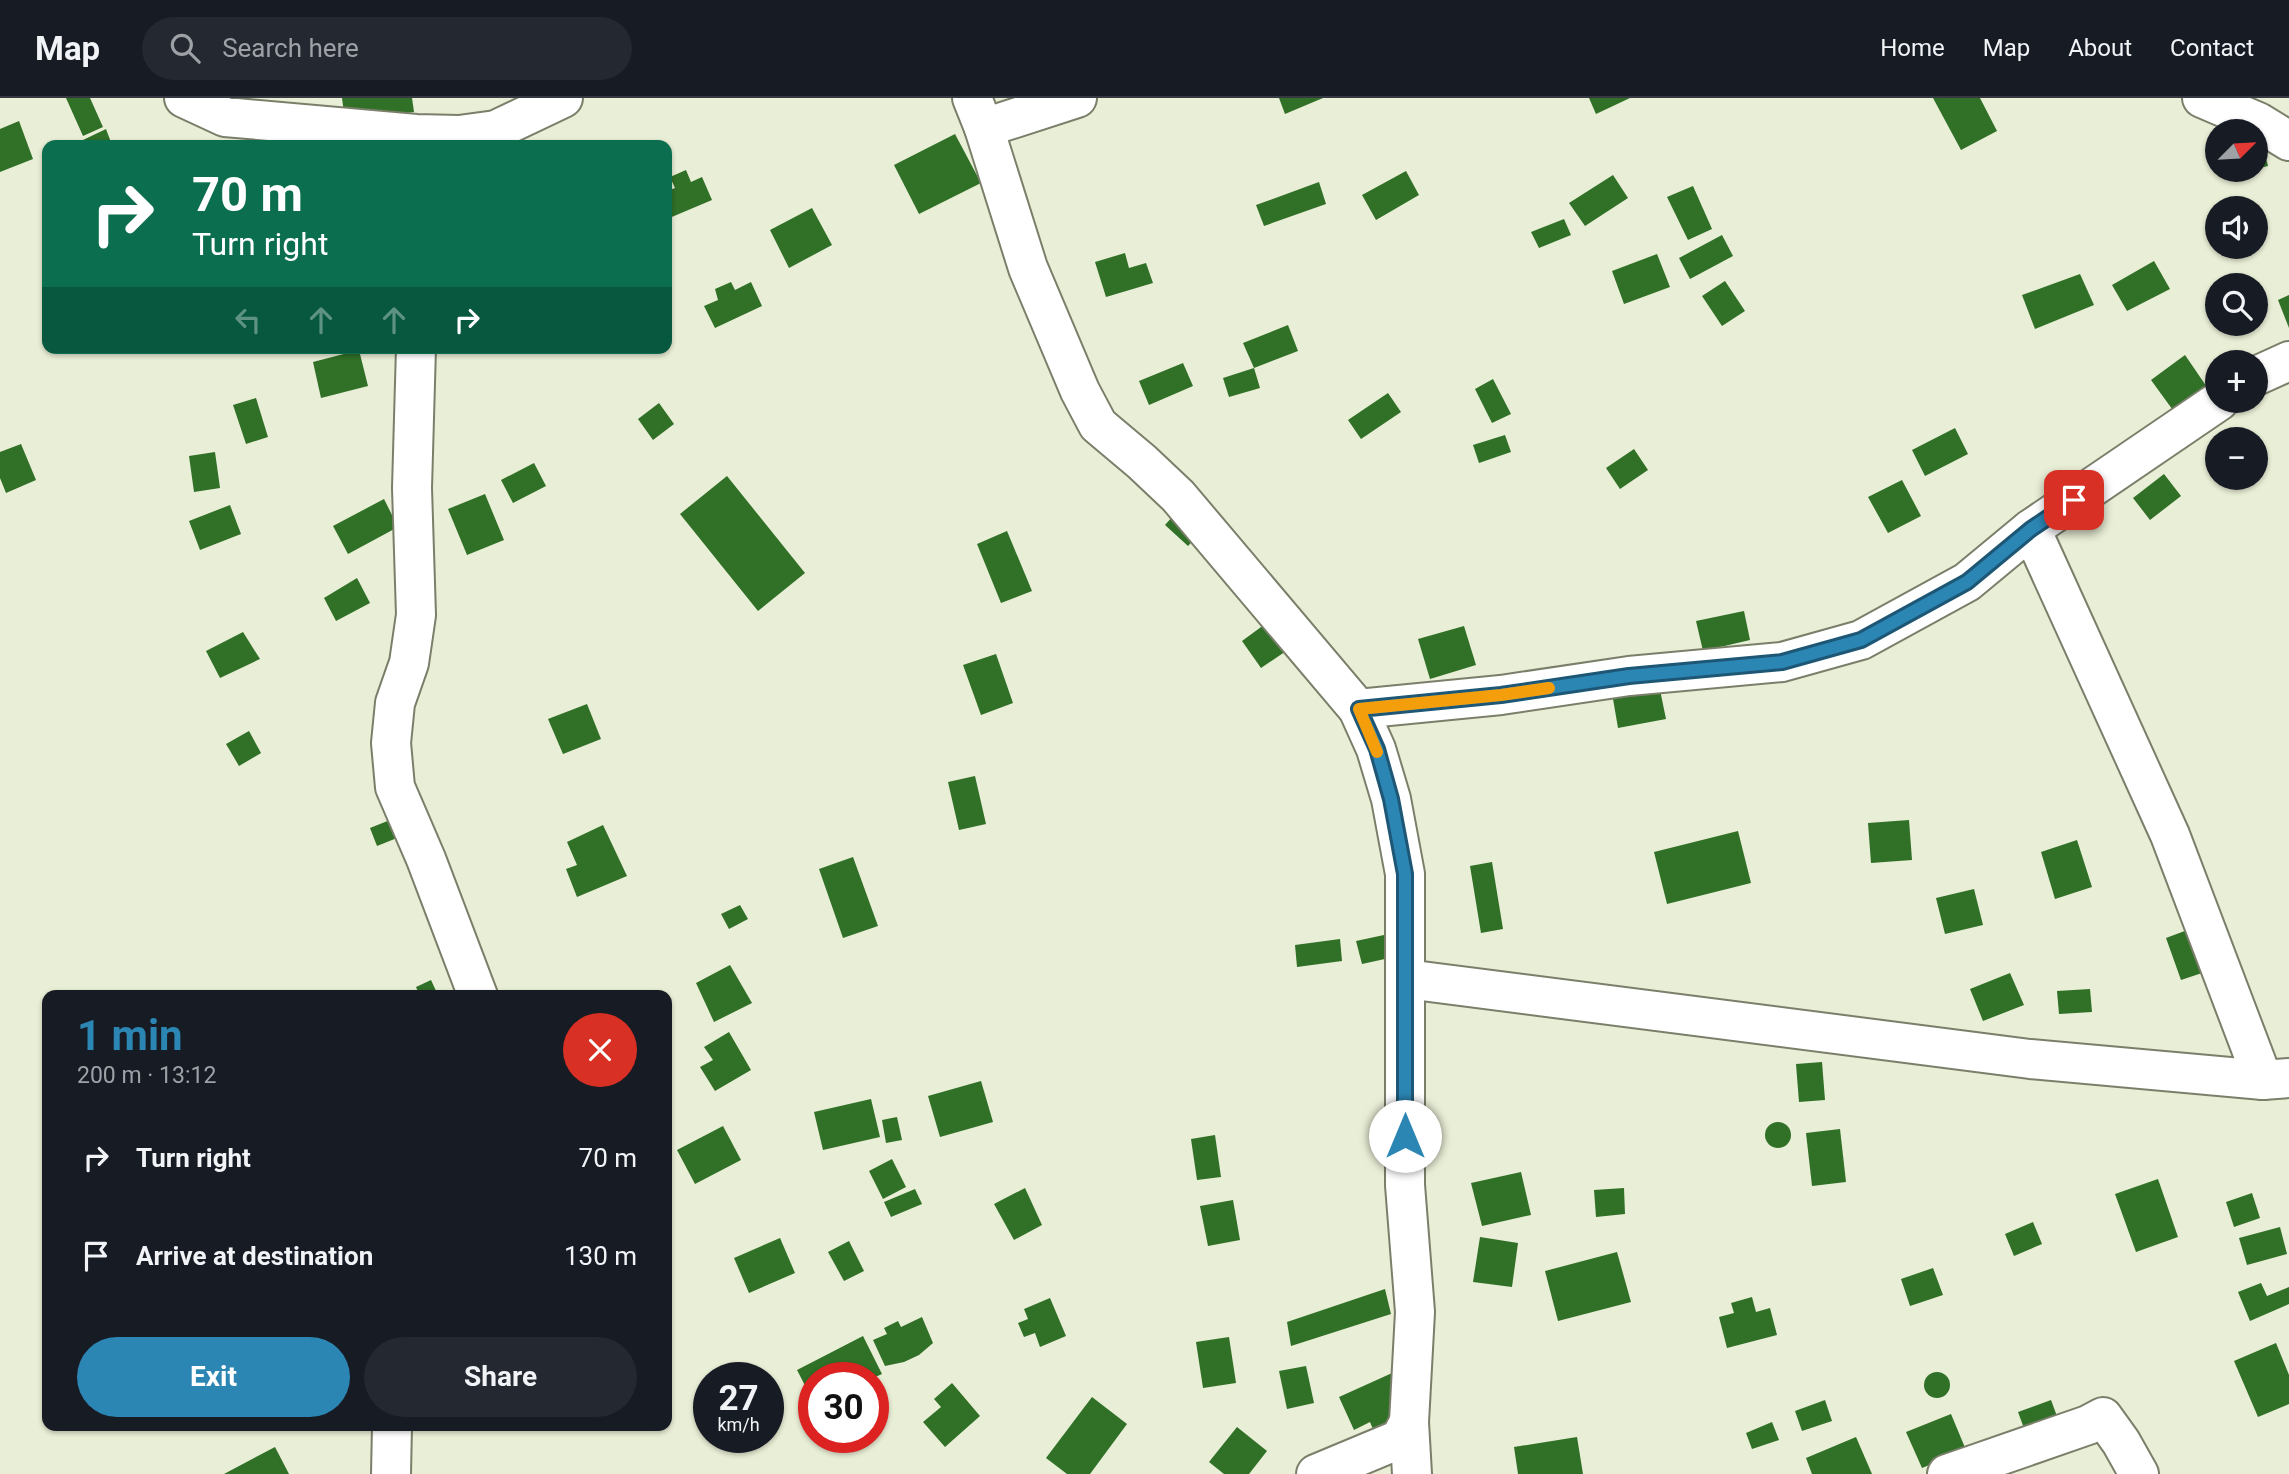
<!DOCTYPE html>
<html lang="en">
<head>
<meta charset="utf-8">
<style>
  body { margin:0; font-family:Roboto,sans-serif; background:#242831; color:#f1f3f6; height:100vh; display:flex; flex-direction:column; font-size:26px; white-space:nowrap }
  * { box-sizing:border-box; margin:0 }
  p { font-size:23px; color:#9ea1a6 }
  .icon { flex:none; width:38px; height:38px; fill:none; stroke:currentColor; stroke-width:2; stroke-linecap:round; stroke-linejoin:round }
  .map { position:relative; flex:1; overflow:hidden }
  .panel { position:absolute; left:42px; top:892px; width:630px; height:441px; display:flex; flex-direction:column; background:#171b24; border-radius:14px; box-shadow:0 2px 5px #0004 }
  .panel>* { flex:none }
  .top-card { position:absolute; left:42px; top:42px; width:630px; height:214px; border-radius:14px; box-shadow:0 2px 5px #0004; background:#0b6e4f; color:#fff; overflow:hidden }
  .needle { width:46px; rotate:66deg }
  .tools { position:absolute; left:2205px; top:21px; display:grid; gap:14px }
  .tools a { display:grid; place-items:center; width:63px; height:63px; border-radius:50%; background:#171b24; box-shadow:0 2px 5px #0004; font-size:35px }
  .speed { position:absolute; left:693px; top:1264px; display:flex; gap:14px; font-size:35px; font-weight:700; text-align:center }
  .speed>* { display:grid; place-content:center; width:91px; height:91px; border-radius:50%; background:#171b24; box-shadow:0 2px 5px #0004; line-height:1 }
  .speed small { font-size:18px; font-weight:400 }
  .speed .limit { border:10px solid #d22; background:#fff; color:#111 }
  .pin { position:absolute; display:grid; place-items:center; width:60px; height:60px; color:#fff; margin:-30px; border-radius:14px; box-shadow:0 4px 10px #0006 }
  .me { position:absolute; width:77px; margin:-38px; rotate:0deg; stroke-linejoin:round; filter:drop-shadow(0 0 5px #0008) }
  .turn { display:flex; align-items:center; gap:24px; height:147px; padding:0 35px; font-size:32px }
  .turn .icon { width:91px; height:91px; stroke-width:2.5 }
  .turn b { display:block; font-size:49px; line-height:60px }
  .lanes { display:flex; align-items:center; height:66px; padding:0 35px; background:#0003; justify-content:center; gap:35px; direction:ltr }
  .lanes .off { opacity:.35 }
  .round { display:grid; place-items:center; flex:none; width:74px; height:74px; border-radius:37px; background:#242831 }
  .summary { display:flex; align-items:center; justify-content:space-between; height:119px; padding:0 35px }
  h1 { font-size:42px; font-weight:700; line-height:52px; color:#2c86b4 }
  .cta { display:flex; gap:14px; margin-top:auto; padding:14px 35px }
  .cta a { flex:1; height:80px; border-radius:42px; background:#2c86b4; color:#fff; font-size:28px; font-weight:700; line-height:80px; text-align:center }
  .cta a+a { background:#242831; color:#f1f3f6 }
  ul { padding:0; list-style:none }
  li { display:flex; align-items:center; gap:21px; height:98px; padding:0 35px }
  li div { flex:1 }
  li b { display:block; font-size:26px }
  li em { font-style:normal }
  header { display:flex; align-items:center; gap:42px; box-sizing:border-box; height:98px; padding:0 35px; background:#171b24; border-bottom:2px solid #363941 }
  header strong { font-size:33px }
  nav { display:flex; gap:38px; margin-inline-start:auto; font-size:24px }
  .search { width:490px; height:63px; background:#242831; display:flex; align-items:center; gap:18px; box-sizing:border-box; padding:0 24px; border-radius:38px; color:#9ea1a6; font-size:26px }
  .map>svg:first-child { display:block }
  .building { fill:#307027 }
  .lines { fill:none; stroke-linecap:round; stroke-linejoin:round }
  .minor-casing { stroke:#7a7f6a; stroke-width:42 }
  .minor { stroke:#fff; stroke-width:38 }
  .route-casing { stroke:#1d5775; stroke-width:18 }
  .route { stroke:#2c86b4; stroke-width:12 }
  .slow { stroke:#f59e0b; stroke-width:12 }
</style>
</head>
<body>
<header>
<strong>Map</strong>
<div class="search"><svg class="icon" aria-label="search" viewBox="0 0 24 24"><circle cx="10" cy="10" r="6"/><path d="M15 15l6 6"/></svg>Search here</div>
<nav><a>Home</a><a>Map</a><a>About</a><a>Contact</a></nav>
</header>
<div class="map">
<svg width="2289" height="1376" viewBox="0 0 2289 1376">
  <rect width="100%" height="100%" fill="#e9eed6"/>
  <g class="building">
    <path d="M66 0H90L103 29 83 38Z"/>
    <path d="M342 0H412L414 14 345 23Z"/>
    <path d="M1279 0H1323L1285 16Z"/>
    <path d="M1589 0H1630L1596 16Z"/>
    <path d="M1933 0H1980L1997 33 1961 52Z"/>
    <path d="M19 23 33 61 0 74V31Z"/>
    <path d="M106 31 112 47H85L83 42Z"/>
    <path d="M955 36 981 85 919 116 894 67Z"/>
    <path d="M2261 41 2268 68 2256 71V42Z"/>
    <path d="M686 72 691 84 702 79 712 102 667 121V93L675 90 670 79Z"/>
    <path d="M1406 73 1419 97 1376 122 1362 97Z"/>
    <path d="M1613 77 1628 100 1585 128 1569 105Z"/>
    <path d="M1319 84 1326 106 1264 128 1256 107Z"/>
    <path d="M1693 88 1712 131 1688 142 1667 99Z"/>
    <path d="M812 110 832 147 789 170 770 132Z"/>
    <path d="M1564 121 1571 137 1539 150 1531 134Z"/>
    <path d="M1722 137 1733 158 1690 181 1679 160Z"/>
    <path d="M1125 155 1129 170 1146 165 1153 185 1106 199 1095 164Z"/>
    <path d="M1657 156 1670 189 1624 206 1612 173Z"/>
    <path d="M2154 163 2170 191 2127 213 2112 187Z"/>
    <path d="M2080 176 2094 207 2035 231 2022 197Z"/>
    <path d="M1725 183 1745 213 1722 228 1702 198Z"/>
    <path d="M731 184 735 192 751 184 762 208 715 230 704 208 718 202 715 191Z"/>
    <path d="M2289 197V230L2278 202Z"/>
    <path d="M1288 227 1298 253 1254 270 1243 245Z"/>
    <path d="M359 252 368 288 321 300 313 264Z"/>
    <path d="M2185 257 2209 292 2175 315 2151 282Z"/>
    <path d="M1183 265 1193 288 1149 307 1139 283Z"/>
    <path d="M1254 270 1260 290 1229 299 1223 280Z"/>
    <path d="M1493 281 1511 316 1492 325 1475 291Z"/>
    <path d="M1388 295 1401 314 1361 341 1348 322Z"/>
    <path d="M256 300 268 339 246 346 233 307Z"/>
    <path d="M659 305 674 326 653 342 638 321Z"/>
    <path d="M1955 330 1968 356 1925 378 1912 352Z"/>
    <path d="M1505 337 1511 354 1479 365 1473 347Z"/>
    <path d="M21 346 36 382 6 395 0 380V354Z"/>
    <path d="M1634 351 1648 372 1620 391 1606 370Z"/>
    <path d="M215 354 220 390 194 394 189 358Z"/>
    <path d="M534 365 546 388 513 405 501 382Z"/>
    <path d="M2164 376 2181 398 2150 422 2133 400Z"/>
    <path d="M727 378 805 475 758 513 680 416Z"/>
    <path d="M1902 382 1921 418 1888 435 1868 399Z"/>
    <path d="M485 396 504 442 467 457 448 411Z"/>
    <path d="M384 401 398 429 348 456 333 428Z"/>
    <path d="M230 407 241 436 200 452 189 423Z"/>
    <path d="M1181 409 1204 431 1188 448 1165 427Z"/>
    <path d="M1007 433 1032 493 1001 505 977 446Z"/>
    <path d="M357 480 370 505 336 523 324 500Z"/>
    <path d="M1744 513 1750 542 1703 553 1696 523Z"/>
    <path d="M1272 521 1292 549 1261 570 1242 543Z"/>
    <path d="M1464 528 1476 567 1430 581 1418 541Z"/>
    <path d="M243 534 260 561 220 580 206 553Z"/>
    <path d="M996 556 1013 605 981 617 963 567Z"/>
    <path d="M1659 587 1666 621 1618 630 1612 595Z"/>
    <path d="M587 606 601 641 563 656 548 621Z"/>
    <path d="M249 633 261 655 239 668 226 646Z"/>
    <path d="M975 678 986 726 959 732 948 684Z"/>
    <path d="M390 722 397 740 377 748 370 730Z"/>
    <path d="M1909 722 1912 762 1871 765 1868 725Z"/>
    <path d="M603 727 627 778 577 799 566 771 577 767 567 744Z"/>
    <path d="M1738 733 1751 785 1667 806 1654 754Z"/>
    <path d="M2077 742 2092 789 2055 801 2041 754Z"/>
    <path d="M853 759 878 828 843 840 819 771Z"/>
    <path d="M1492 764 1503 831 1481 835 1470 768Z"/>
    <path d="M1974 791 1983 827 1945 836 1936 800Z"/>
    <path d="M740 807 748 821 729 831 721 816Z"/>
    <path d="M2190 831 2205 874 2181 882 2166 840Z"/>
    <path d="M1398 834 1403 857 1362 866 1356 843Z"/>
    <path d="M1340 841 1342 863 1297 869 1295 847Z"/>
    <path d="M730 867 752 905 714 924 696 885Z"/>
    <path d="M2010 875 2024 907 1983 923 1970 891Z"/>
    <path d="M431 882 437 895 420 898 416 889Z"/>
    <path d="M2090 891 2092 914 2059 916 2057 893Z"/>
    <path d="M729 934 751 972 715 993 700 969 713 962 704 949Z"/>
    <path d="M1822 964 1825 1002 1799 1004 1796 966Z"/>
    <path d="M981 983 993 1024 940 1039 928 998Z"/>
    <path d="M871 1001 880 1039 823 1052 814 1014Z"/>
    <path d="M897 1019 902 1042 886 1045 882 1022Z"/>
    <circle cx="1778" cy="1037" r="13"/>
    <path d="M723 1028 741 1062 695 1086 677 1052Z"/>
    <path d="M1840 1031 1846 1084 1812 1088 1806 1035Z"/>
    <path d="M1215 1037 1221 1079 1197 1082 1191 1041Z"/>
    <path d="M892 1061 906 1089 883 1101 869 1073Z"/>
    <path d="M1521 1074 1531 1117 1482 1128 1471 1085Z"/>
    <path d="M2158 1081 2178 1139 2136 1154 2115 1096Z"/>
    <path d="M1025 1090 1042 1127 1014 1142 994 1106Z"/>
    <path d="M1624 1090 1625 1116 1596 1119 1594 1092Z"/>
    <path d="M915 1091 922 1106 891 1119 884 1104Z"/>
    <path d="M2252 1095 2260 1120 2234 1129 2226 1104Z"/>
    <path d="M1233 1102 1240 1142 1208 1148 1200 1108Z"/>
    <path d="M2033 1124 2042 1146 2014 1158 2005 1136Z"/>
    <path d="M2280 1129 2287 1156 2247 1167 2239 1140Z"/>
    <path d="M1480 1139 1518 1145 1512 1189 1473 1184Z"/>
    <path d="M780 1140 795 1175 749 1195 734 1160Z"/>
    <path d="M849 1143 864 1173 844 1183 828 1154Z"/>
    <path d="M1617 1154 1631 1204 1558 1223 1545 1173Z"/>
    <path d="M1933 1170 1943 1197 1910 1208 1901 1181Z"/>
    <path d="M2261 1185 2267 1198 2289 1189V1206L2250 1223 2238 1194Z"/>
    <path d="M1385 1191 1391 1216 1291 1248 1287 1224Z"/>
    <path d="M1752 1199 1756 1214 1770 1210 1777 1237 1727 1250 1719 1219 1734 1215 1731 1205Z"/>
    <path d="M1050 1200 1066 1238 1040 1249 1035 1235 1024 1239 1018 1225 1028 1221 1024 1211Z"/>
    <path d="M922 1219 933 1245 919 1257 904 1264 885 1268 873 1242 887 1236 884 1230 898 1223 901 1229Z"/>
    <path d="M863 1238 882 1276 873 1280 814 1279V1305L797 1272Z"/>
    <path d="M1229 1239 1236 1285 1203 1290 1196 1244Z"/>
    <path d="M2276 1245 2289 1277V1306L2258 1319 2234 1263Z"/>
    <path d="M1306 1268 1314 1305 1287 1311 1279 1273Z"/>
    <path d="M1401 1271 1395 1327 1375 1336 1370 1324 1354 1332 1339 1299Z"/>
    <circle cx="1937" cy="1287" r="13"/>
    <path d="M952 1285 980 1318 945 1349 923 1324 941 1309 934 1301Z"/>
    <path d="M1092 1299 1127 1326 1090 1376H1067L1046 1360Z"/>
    <path d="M1825 1302 1832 1323 1802 1333 1795 1313Z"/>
    <path d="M2051 1302 2058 1321 2025 1333 2018 1314Z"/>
    <path d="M1951 1316 1966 1352 1922 1370 1906 1334Z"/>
    <path d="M1772 1324 1779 1342 1752 1351 1746 1335Z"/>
    <path d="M1237 1329 1267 1353 1249 1376H1224L1209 1364Z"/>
    <path d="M825 1339H847L834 1350Z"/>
    <path d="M1577 1339 1583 1376H1518L1514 1349Z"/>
    <path d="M1856 1339 1872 1376H1812L1806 1360Z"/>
    <path d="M275 1349 289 1376H224Z"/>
  </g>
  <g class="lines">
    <defs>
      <g id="minor">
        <path d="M184 0 225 19 416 36 459 37 496 32 563 0"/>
        <path d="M972 0 984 30 1028 170 1080 293 1098 327 1142 364 1178 398 1358 611 1376 651 1391 701 1405 776V1087L1415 1214 1409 1324 1412 1376"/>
        <path d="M2202 0 2258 24 2289 43"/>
        <path d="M984 30 1077 0"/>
        <path d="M416 250 412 390 416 517 409 565 395 605 391 645 395 689 426 761 478 898"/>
        <path d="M2256 278 2289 263"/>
        <path d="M2031 431 2170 737 2263 982"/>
        <path d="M1358 611 1501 597 1629 578 1782 564 1861 542 1967 484 2031 431 2219 303"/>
        <path d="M1406 881 2030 961 2263 982 2289 980"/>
        <path d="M391 1376 392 1328"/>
        <path d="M1316 1376 1400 1341 1409 1324"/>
        <path d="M1947 1376 2088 1327 2103 1319 2121 1344 2139 1376"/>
      </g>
    </defs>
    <use href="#minor" class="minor-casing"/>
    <use href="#minor" class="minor"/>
  </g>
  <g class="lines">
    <defs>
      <path id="route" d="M1405 1038V776L1391 701 1377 651 1359 611 1501 597 1629 578 1782 564 1861 542 1967 484 2031 431 2074 402"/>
    </defs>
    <use href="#route" class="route-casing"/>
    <use href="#route" class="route"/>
    <path class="slow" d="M1377 654 1359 611 1501 597 1549 590"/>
  </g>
</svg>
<div class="tools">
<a><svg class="needle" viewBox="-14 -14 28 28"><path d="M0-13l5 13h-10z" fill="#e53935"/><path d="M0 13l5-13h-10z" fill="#9ea1a6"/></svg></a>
<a><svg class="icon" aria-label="sound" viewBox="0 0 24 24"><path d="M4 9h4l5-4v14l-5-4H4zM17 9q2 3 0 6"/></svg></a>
<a><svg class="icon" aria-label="search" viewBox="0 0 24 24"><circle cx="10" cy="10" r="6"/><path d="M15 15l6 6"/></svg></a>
<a>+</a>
<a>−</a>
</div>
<div class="speed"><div>27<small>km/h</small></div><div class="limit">30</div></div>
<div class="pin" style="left:2074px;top:402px;background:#d93025"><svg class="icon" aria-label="arrive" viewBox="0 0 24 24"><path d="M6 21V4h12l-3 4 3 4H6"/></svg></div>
<svg class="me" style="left:1405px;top:1038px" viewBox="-20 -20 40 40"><circle r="19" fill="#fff"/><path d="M0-13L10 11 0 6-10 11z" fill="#2c86b4"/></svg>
<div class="top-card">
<div class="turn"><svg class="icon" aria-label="right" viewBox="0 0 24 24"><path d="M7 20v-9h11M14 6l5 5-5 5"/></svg><div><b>70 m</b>Turn right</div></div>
<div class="lanes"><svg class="icon off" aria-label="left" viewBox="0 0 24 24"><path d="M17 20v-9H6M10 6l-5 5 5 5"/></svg><svg class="icon off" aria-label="ahead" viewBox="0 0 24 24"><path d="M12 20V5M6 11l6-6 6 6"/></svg><svg class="icon off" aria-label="ahead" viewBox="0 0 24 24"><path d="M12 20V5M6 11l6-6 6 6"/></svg><svg class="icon" aria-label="right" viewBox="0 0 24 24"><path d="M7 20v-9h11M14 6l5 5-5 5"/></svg></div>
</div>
<section class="panel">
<div class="summary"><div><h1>1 min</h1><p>200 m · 13:12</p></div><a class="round" style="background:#d93025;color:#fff"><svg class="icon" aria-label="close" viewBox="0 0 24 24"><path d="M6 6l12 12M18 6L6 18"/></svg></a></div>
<ul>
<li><svg class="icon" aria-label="right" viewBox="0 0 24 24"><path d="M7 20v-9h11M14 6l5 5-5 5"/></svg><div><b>Turn right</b></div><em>70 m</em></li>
<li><svg class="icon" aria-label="arrive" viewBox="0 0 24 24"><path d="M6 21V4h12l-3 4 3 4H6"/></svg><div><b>Arrive at destination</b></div><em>130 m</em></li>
</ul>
<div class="cta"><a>Exit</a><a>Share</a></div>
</section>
</div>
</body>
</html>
